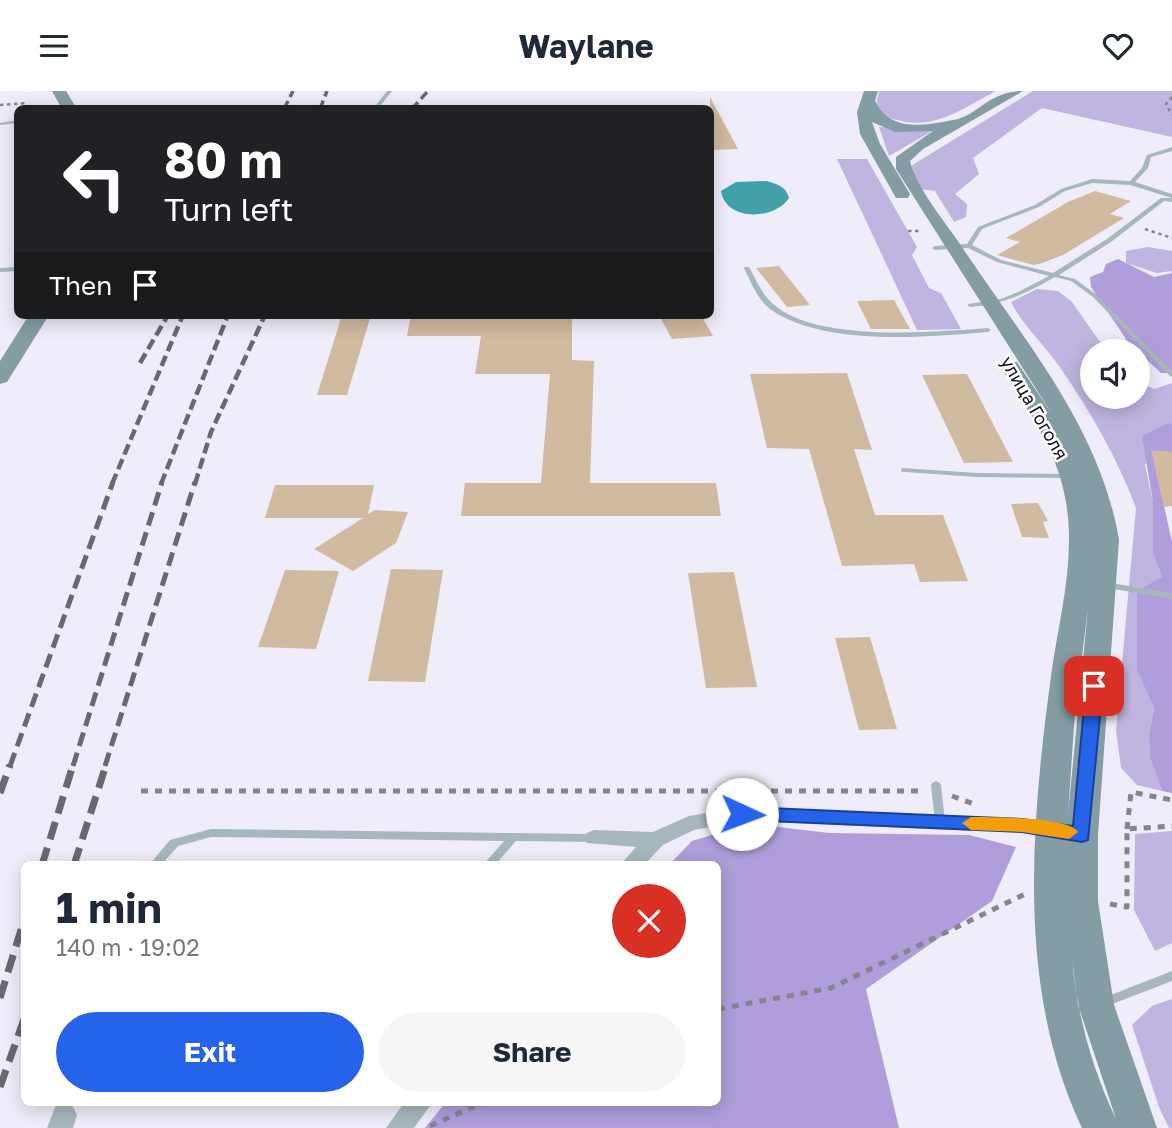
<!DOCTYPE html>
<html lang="en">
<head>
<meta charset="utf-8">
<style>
  body { margin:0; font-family:"Golos Text",sans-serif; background:#f6f6f7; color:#1f2937; height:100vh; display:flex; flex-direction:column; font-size:26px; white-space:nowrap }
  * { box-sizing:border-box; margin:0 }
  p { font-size:23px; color:#747a83 }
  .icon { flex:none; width:38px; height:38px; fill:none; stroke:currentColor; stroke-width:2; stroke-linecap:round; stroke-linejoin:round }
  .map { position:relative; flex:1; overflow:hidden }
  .side { position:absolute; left:21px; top:770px; width:700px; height:245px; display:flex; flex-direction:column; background:#fff; border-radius:10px; box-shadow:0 4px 18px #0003 }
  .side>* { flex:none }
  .top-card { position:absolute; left:14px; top:14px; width:700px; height:214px; border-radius:10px; box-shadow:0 4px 18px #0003; background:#202124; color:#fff; overflow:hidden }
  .controls { position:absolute; left:1080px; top:248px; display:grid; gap:14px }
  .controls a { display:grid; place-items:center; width:70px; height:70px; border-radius:50%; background:#fff; box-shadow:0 4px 18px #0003; font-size:35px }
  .pin { position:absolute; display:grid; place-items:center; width:60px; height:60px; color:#fff; margin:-30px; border-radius:14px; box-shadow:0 4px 10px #0006 }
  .me { position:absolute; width:77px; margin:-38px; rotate:92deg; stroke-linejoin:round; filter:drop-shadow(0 0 5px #0008) }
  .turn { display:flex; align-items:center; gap:24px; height:147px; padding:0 35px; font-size:32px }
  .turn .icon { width:91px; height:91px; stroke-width:2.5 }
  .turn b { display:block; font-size:49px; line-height:60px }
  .then { display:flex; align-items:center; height:66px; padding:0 35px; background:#0003; gap:14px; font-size:26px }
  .round { display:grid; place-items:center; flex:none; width:74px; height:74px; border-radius:37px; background:#f6f6f7 }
  .overview { display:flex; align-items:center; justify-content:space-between; height:119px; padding:0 35px }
  h1 { font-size:42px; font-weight:700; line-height:52px }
  .primary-button { display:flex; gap:14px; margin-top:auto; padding:14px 35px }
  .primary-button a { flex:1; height:80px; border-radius:42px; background:#2563eb; color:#fff; font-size:28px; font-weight:700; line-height:80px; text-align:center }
  .primary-button a+a { background:#f6f6f7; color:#1f2937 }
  header { display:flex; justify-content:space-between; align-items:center; height:91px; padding:0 35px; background:#fff; font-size:32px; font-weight:700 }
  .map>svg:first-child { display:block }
  .green { fill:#c0b5e0 }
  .forest { fill:#af9edb }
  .water { fill:#41a0a9 }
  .building { fill:#d0baa0 }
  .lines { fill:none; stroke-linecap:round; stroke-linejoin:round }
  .path-far1 { stroke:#878491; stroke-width:2.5; stroke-dasharray:3.5 3.5; stroke-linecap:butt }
  .path { stroke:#878491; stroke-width:5; stroke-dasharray:7 7; stroke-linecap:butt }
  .lane { fill:#a7b8bd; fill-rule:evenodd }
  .street { fill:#a7b8bd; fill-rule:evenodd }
  .secondary { fill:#849ca4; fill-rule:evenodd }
  .rail-far3 { stroke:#6a6772; stroke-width:3.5; stroke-dasharray:9 4.5; stroke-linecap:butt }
  .rail-far2 { stroke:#6a6772; stroke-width:4.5; stroke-dasharray:11 5; stroke-linecap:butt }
  .rail-far1 { stroke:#6a6772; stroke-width:5; stroke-dasharray:14 7; stroke-linecap:butt }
  .rail { stroke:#6a6772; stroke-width:7; stroke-dasharray:18 9; stroke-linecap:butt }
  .route { fill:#2563eb; stroke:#184099; stroke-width:2 }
  .slow { fill:#f59e0b }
  .labels { text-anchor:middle; stroke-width:5; stroke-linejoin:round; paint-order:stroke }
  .street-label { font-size:18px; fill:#15121d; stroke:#fff }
</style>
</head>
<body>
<header><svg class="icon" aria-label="menu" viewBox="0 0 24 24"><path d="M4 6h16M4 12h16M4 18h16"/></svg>Waylane<svg class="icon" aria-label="heart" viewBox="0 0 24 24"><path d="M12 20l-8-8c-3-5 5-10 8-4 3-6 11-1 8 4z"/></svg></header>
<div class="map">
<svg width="1172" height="1037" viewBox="0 0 1172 1037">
  <rect width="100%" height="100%" fill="#f0edfa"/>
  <g class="green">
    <path d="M879 0H996C953 23 928 44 879 23L876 14Z"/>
    <path d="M1033 0H1172V46L1042 17 973 67 979 83 955 103 967 113 966 126 954 131 935 100 919 98 909 76Z"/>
    <path d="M879 36 934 39 889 65Z"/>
    <path d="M837 68H867L917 156 912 164 929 197 941 202 961 238 917 239Z"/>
    <path d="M1148 156 1172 160V180L1157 182 1126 172V160Z"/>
    <path d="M1037 198 1058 200 1072 211 1107 261H1092V306H1138V291L1154 298 1172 292V333H1168L1145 374 1153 411V463L1162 486 1137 578 1154 617 1149 644 1150 667 1162 700 1137 694 1121 677 1116 639 1136 417C1117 366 1090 320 1059 275 1044 253 1023 235 1011 211Z"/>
    <path d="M1172 740V852L1155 860 1134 819 1135 743Z"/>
    <path d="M1172 908V1037H1169L1159 1016 1132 934 1152 915Z"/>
  </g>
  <g class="forest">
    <path d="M1118 168 1154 186 1172 182V282H1161L1128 251 1091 196 1090 186 1103 181 1106 173Z"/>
    <path d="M1168 332 1172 333V361L1152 360 1172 451V702L1162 700 1150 667 1149 644 1154 617 1137 579V500L1162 486 1153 463V411L1142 345Z"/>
    <path d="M778 736 829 742 969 744 1016 756 992 810 866 898 899 1037H425L445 1012H718V774L670 773 692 750 735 737Z"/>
  </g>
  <path class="water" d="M766 90C777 93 786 95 789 107 775 129 726 131 721 100L736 91Z"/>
  <g class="building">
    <path d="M710 6 738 58 710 59Z"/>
    <path d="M1095 100 1131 110 1110 123 1124 127 1063 164 1042 172 1034 174 997 164 1020 151 1006 147 1068 111Z"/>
    <path d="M779 175 810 214 787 216 756 177Z"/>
    <path d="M894 209 910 238H871L857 210Z"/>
    <path d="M342 224H371L347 304H317Z"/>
    <path d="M411 224H572V269L594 270 590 392H716L721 425H461L465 392H541L550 283H475L481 245H407Z"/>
    <path d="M659 224H701L713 245 672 248Z"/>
    <path d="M847 282 872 359 854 358 875 424H943L968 490 920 491 914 473 842 475 809 358 767 357 750 283Z"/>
    <path d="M967 283 1013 371 964 372 922 284Z"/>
    <path d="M1151 359 1172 361V415L1164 416Z"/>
    <path d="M275 394H374L368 423 375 419 408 421 396 452 353 480 314 458 363 427H265Z"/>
    <path d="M1038 412 1048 430 1043 431 1049 447 1022 446 1011 413Z"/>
    <path d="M391 478 443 479 425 591 368 590Z"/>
    <path d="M285 479 339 480 316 558 258 556Z"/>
    <path d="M734 481 757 596 706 597 688 482Z"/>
    <path d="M870 546 897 638 859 639 835 547Z"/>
  </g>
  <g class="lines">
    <g class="path-far1">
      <path d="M1172 6 1166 13 1172 24"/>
      <path d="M0 14 27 12"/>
      <path d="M1145 138 1172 147"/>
      <path d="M908 140H922"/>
    </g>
    <g class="path">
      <path d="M141 700H920"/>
      <path d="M952 705 974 713"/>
      <path d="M1127 738 1131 701 1172 709"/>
      <path d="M1110 813 1127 816V738L1172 735"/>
      <path d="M718 918 831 897 1025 803"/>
      <path d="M430 1035 482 1012"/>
    </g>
    <g class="lane">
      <path d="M387 0H392L378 18H373Z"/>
      <path d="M18 29V32L0 34V32Z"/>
      <path d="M1172 56V60L1151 66 1148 77 1135 91 1172 103V107L1130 94 1092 92 1065 100 1039 116 982 138 972 154 1001 169 1053 182 1107 148 1161 107H1172V111L1164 110 1111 151 1059 184 1075 188 1097 204 1172 280V286L1170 285 1093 206 1071 190 1055 186C1025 203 1004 213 970 216L968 215V213L1001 208 1018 201 1049 185 997 171 968 157 935 159 932 157 935 155 967 153 978 136 1035 114 1061 98 1092 88 1130 90 1142 77 1147 64Z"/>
      <path d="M18 176V180L0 181V177Z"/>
      <path d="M745 176H749C756 188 761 202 772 212 814 252 933 241 988 237L991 239 988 241C926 246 823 256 770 218 757 208 751 191 744 177Z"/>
      <path d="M902 377 977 382 1071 383 1075 385 1071 387 977 386 905 381H902L901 379Z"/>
      <path d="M1105 491 1172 502V508L1102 496 1101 494 1102 492Z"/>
      <path d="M936 690 940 692 941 694 945 731 944 734H936L935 731 931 694 932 692Z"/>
      <path d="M211 738 593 743 597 744 598 747 597 750 593 751 516 750 495 774H483L504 750 211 746 178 755 161 774H149L170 749Z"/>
      <path d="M1172 880V890L1102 917 1098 915 1096 912 1098 909Z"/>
    </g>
    <g class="street">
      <path d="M742 716 1022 728 1064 734 1067 739 1064 744 1057 747 1022 742 742 730 694 739 663 754 644 774H620L636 756 587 752 583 747 587 742 594 739 653 741 689 725Z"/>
      <path d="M404 1012H432L414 1037H386Z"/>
      <path d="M64 1013 73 1016 77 1024 73 1037H47L55 1016Z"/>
    </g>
    <g class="secondary">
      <path d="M52 0H66L77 18H62Z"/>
      <path d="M864 0H878L875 10C890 41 923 35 953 29 978 25 988 0 1023 0L923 58 910 70C916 97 947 133 962 156 1024 250 1100 336 1119 449L1098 744V810L1114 914 1157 1037H1082C1016 898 1031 734 1051 585 1059 527 1077 465 1065 406 1056 357 1026 317 1000 275L1003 271H1017L1052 323 896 78V66L933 40 895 41 872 31 880 53 910 103 908 107H896L860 43 857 21ZM1088 517 1068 723 1075 621ZM1072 866 1078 914 1116 1028C1091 975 1077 923 1072 866Z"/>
      <path d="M29 224H49L7 291 0 293V270Z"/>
    </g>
    <g class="rail-far3">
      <path d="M284 18 293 0"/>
      <path d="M320 18 327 0"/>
      <path d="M412 18 428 0"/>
    </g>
    <g class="rail-far2">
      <path d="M140 272 168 224"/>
      <path d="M112 393 183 224"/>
      <path d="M161 393 228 224"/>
      <path d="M195 393 211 341 265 224"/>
    </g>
    <g class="rail-far1">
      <path d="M10 675 113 391"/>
      <path d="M73 675 162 391"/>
      <path d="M105 675 195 391"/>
    </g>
    <g class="rail">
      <path d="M0 702 10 674"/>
      <path d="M42 774 73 674"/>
      <path d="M74 774 106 674"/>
      <path d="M0 907 24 829"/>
      <path d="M0 996 24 928"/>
    </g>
  </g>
  <path class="route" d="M1094 589 1103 595 1088 749 1082 751 1022 741 742 729 732 723 742 716 1022 728 1073 735 1086 595Z"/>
  <path class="slow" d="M971 726C990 726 1070 726 1078 741L1069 748 1022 741 971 739 962 732Z"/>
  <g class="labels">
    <g class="street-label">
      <text transform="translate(1034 317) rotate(60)" y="6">улица Гоголя</text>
    </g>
  </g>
</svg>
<div class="controls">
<a><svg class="icon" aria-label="sound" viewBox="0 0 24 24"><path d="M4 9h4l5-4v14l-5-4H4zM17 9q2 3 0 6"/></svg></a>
</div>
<div class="pin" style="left:1094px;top:595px;background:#d93025"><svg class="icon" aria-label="arrive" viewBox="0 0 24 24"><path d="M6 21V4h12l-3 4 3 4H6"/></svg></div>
<svg class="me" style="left:742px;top:723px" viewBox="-20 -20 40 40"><circle r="19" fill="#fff"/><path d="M0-13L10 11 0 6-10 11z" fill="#2563eb"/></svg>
<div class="top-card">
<div class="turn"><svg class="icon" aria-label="left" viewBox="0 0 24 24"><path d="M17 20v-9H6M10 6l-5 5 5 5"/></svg><div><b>80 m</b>Turn left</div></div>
<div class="then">Then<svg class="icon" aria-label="arrive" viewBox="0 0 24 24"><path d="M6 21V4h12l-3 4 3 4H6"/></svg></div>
</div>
<section class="side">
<div class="overview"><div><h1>1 min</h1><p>140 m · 19:02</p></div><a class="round" style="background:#d93025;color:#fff"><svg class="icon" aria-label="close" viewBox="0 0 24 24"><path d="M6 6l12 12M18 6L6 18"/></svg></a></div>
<div class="primary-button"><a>Exit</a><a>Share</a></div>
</section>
</div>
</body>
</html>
